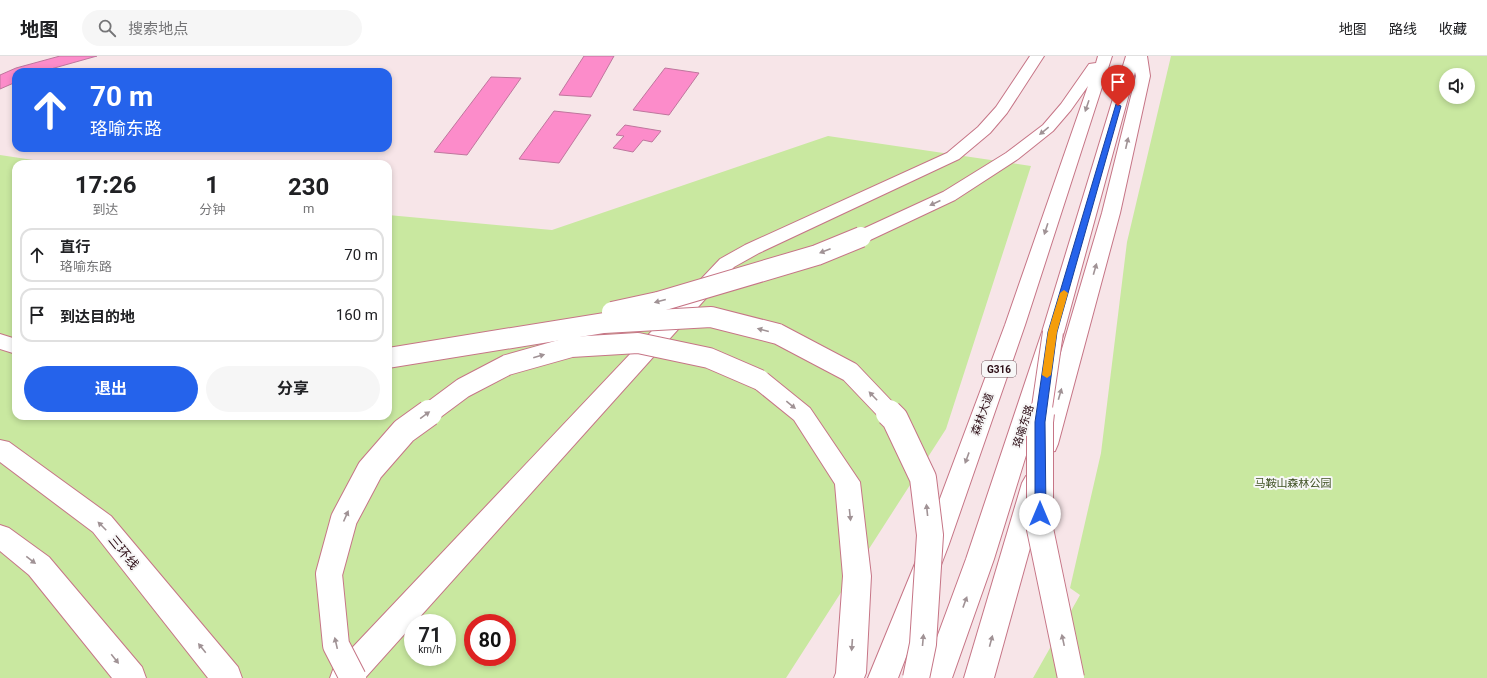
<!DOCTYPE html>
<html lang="zh">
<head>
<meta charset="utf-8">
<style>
  body { margin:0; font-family:Roboto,"Noto Sans SC",sans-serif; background:#f6f6f6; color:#202124; height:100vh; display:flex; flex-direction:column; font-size:15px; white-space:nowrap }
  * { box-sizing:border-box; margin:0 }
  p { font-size:13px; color:#757577 }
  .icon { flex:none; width:22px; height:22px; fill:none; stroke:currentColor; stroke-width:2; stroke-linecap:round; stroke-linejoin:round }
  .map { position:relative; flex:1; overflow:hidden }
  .panel { position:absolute; left:12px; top:104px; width:380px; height:260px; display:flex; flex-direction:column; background:#fff; border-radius:12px; box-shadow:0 2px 6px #0003 }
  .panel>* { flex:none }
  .banner { position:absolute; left:12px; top:12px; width:380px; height:84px; border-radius:12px; box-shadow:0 2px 6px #0003; background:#2563eb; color:#fff; overflow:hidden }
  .tools { position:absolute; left:1439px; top:12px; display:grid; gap:8px }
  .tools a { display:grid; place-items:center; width:36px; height:36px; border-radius:50%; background:#fff; box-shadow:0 2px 6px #0003; font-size:20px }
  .speed { position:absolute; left:404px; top:558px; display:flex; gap:8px; font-size:20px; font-weight:700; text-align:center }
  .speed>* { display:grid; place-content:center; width:52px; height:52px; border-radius:50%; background:#fff; box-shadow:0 2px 6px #0003; line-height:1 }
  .speed small { font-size:10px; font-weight:400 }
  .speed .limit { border:6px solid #d22; background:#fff; color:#111 }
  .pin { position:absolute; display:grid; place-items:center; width:34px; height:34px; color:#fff; margin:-41px -17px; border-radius:50% 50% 50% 0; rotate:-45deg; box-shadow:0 0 4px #0007 }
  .pin .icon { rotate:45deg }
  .me { position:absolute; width:44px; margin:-22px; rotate:0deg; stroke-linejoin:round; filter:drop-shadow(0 0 3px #0008) }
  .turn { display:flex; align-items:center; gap:14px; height:84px; padding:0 12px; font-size:18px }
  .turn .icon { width:52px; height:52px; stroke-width:2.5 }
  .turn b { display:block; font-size:28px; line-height:34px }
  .eta { display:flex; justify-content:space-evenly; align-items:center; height:68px; text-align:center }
  .eta b { font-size:24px; font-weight:700; line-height:28px }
  .action { display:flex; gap:8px; margin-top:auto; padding:8px 12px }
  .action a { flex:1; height:46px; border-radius:24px; background:#2563eb; color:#fff; font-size:16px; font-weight:700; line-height:46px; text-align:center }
  .action a+a { background:#f6f6f6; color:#202124 }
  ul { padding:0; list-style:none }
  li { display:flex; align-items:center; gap:12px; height:54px; margin:0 8px 6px; padding:0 4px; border:2px solid #e0e0e0; border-radius:12px }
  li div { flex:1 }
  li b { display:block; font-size:15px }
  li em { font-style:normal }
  header { display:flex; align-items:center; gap:24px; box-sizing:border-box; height:56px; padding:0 20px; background:#fff; border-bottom:1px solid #e0e0e0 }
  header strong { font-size:19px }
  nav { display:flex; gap:22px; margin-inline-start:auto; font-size:14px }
  .search { width:280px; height:36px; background:#f6f6f6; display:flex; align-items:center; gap:10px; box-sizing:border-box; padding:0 14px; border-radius:22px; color:#757577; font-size:15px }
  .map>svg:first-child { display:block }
  .green { fill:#c9e8a0; fill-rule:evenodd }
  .building { fill:#fc8cca; stroke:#bf769d }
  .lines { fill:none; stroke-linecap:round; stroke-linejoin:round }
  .minor-casing { stroke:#c67586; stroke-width:2 }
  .highway-casing { stroke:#c67586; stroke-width:2 }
  .minor { fill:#fff; fill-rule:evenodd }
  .highway { fill:#fff; fill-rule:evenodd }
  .highway-bridge-far1-casing { stroke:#c67586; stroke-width:22; stroke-linecap:butt }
  .highway-bridge-casing { stroke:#c67586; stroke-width:28; stroke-linecap:butt }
  .highway-bridge-far1 { stroke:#fff; stroke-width:20 }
  .highway-bridge { stroke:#fff; stroke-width:26 }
  .oneway { fill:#a09295 }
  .route { fill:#2563eb; stroke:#184099 }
  .slow { fill:#f59e0b }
  .labels { text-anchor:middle; stroke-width:4; stroke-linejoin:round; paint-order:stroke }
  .shield { fill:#f7f7f7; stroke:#685258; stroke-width:1 }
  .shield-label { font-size:10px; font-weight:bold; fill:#2b0c14 }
  .street-label { font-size:11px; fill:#2b0c14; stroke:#f7f7f7 }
  .park-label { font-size:11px; fill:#3e5022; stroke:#f7f7f7 }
  .near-street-label { font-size:13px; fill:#2b0c14; stroke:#f7f7f7 }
</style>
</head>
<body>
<header>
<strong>地图</strong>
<div class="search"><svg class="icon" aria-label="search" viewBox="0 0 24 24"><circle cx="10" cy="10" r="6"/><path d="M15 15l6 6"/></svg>搜索地点</div>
<nav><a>地图</a><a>路线</a><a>收藏</a></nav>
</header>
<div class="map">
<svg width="1487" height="622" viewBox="0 0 1487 622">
  <rect width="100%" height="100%" fill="#f7e5e8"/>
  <g class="green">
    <path d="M1171 0H1487V622H1033L1080 539 1070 532 1101 397 1127 186ZM1446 19H1468V41H1446Z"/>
    <path d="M828 80 1031 110 946 373 786 622H0V99L60 108H16V360H388V159L552 174ZM413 567H447V601H413ZM473 567H507V601H473Z"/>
  </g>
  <g class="building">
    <path d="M60 0H97L40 16H16V26L0 33V19L16 12Z"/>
    <path d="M584 0H614L591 41 559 39Z"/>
    <path d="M665 12 699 17 669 59 633 54Z"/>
    <path d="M342 13 374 15 339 16Z"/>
    <path d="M491 21 521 22 467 99 434 96Z"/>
    <path d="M554 55 591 59 559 107 519 103Z"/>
    <path d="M625 69 661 75 652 86 643 84 633 96 613 92 624 80 616 79Z"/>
  </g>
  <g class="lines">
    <defs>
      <path id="minor" d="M1030 0H1044L1007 57 990 77 959 103 759 197 734 211 365 622H330L334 611 720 203 745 189 947 97 978 71 996 51Z"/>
      <g id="highway">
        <path d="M1098 0H1112L1025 269 949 488 898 622H868L923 488 1005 269 1088 30 1071 54 1053 75 1018 103 955 144 868 185 861 187 854 185 852 181 854 177 943 136 1006 97 1043 69 1061 48 1089 8 1096 7Z"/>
        <path d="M1126 0H1147L1150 20 1120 157 1058 388 1055 395 1046 397 1037 395 1034 388 1102 157 1136 20 1135 16 1064 276 994 503 952 622H922L966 503 1042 276Z"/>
        <path d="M0 278 16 283V298L0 293Z"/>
        <path d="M760 316 768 318 810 352 860 426 871 520 866 617 864 622H834L836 617 843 520 835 428 794 364 752 330 749 324 752 318Z"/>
        <path d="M0 384 9 386 111 460 238 611 242 622H208L93 476 0 406Z"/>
        <path d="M1035 417 1044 420 1048 427 994 622H964L1022 427 1026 420Z"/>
        <path d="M0 469 9 472 49 501 142 611 146 622H112L29 519 0 495Z"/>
      </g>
    </defs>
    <use href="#minor" class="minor-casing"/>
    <use href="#highway" class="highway-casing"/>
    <use href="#minor" class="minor"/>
    <use href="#highway" class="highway"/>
    <defs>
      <g id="highway-bridge-far1">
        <path d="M612 256 658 246 817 199 861 181"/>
        <path d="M388 302 604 267 711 261 778 278 850 316 890 358"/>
        <path d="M428 358 463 332 507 309 571 291 638 287 709 302 760 324"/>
        <path d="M1041 358 1053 276"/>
      </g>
      <g id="highway-bridge">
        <path d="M889 357 895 363 923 422 930 479 923 588 916 622"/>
        <path d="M1041 357 1040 366V473L1071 622"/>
        <path d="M353 622 336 589 329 518 344 463 370 414 404 375 429 357"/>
      </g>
    </defs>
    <use href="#highway-bridge-far1" class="highway-bridge-far1-casing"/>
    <use href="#highway-bridge" class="highway-bridge-casing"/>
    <use href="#highway-bridge-far1" class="highway-bridge-far1"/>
    <use href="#highway-bridge" class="highway-bridge"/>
  </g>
  <defs><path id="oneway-solid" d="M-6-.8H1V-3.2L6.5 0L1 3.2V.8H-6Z"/></defs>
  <g class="oneway">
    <use href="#oneway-solid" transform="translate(1087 50) rotate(109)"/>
    <use href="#oneway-solid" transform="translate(1044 75) rotate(141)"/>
    <use href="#oneway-solid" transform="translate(1127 87) rotate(-77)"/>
    <use href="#oneway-solid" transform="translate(935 147) rotate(155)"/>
    <use href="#oneway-solid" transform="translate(1046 173) rotate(108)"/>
    <use href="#oneway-solid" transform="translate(825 195) rotate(159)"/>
    <use href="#oneway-solid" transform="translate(1095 213) rotate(-74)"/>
    <use href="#oneway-solid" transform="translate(660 245) rotate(165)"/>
    <use href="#oneway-solid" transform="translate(763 274) rotate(-165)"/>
    <use href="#oneway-solid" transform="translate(539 300) rotate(-16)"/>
    <use href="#oneway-solid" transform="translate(1060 338) rotate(-74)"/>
    <use href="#oneway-solid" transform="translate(873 340) rotate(-134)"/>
    <use href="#oneway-solid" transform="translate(791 349) rotate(39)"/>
    <use href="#oneway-solid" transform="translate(425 359) rotate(-36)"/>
    <use href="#oneway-solid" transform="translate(967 402) rotate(110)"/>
    <use href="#oneway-solid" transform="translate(927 454) rotate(-96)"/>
    <use href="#oneway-solid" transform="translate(850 459) rotate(84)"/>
    <use href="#oneway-solid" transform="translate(346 460) rotate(-66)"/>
    <use href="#oneway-solid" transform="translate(102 470) rotate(-135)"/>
    <use href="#oneway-solid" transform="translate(31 504) rotate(38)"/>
    <use href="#oneway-solid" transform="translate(965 546) rotate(-70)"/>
    <use href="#oneway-solid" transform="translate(923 584) rotate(-85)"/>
    <use href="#oneway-solid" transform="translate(1063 584) rotate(-102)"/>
    <use href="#oneway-solid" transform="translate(991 585) rotate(-75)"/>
    <use href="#oneway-solid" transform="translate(336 587) rotate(-103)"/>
    <use href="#oneway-solid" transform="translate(852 589) rotate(94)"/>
    <use href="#oneway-solid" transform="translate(202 592) rotate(-129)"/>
    <use href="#oneway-solid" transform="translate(115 603) rotate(51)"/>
  </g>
  <path class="route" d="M1116 48 1121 50 1057 276 1045 366 1046 458 1044 461 1040 462 1037 461 1035 458V366L1048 276Z"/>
  <path class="slow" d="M1064 234 1068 237 1057 276 1051 319 1047 322 1042 319 1048 276 1060 237Z"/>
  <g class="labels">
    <rect class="shield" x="982" y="305" width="34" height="16" rx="3"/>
    <g class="shield-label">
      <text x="999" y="317">G316</text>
    </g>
    <g class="street-label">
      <text transform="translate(982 358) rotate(-70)" y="4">森林大道</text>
      <text transform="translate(1023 370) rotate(-72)" y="4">珞喻东路</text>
    </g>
    <g class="park-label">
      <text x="1293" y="431">马鞍山森林公园</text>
    </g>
    <g class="near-street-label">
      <text transform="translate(124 496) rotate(51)" y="5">三环线</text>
    </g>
  </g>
</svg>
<div class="tools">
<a><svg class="icon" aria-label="sound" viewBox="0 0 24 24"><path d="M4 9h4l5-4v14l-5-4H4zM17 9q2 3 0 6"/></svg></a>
</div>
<div class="speed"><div>71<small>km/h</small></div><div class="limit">80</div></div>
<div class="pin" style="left:1118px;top:50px;background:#d93025"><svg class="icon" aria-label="arrive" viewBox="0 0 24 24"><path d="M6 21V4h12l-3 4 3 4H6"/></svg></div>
<svg class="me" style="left:1040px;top:458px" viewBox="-20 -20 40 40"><circle r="19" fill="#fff"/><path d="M0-13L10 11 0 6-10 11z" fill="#2563eb"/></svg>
<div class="banner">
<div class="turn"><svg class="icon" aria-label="ahead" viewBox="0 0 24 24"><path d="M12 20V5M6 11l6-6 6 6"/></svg><div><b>70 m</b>珞喻东路</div></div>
</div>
<section class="panel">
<div class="eta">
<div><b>17:26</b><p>到达</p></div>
<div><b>1</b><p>分钟</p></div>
<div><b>230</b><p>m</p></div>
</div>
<ul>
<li><svg class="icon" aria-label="ahead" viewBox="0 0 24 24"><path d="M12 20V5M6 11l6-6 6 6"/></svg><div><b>直行</b><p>珞喻东路</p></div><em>70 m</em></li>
<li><svg class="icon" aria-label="arrive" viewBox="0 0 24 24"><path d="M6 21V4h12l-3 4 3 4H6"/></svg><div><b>到达目的地</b></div><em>160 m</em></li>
</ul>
<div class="action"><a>退出</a><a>分享</a></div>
</section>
</div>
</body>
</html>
